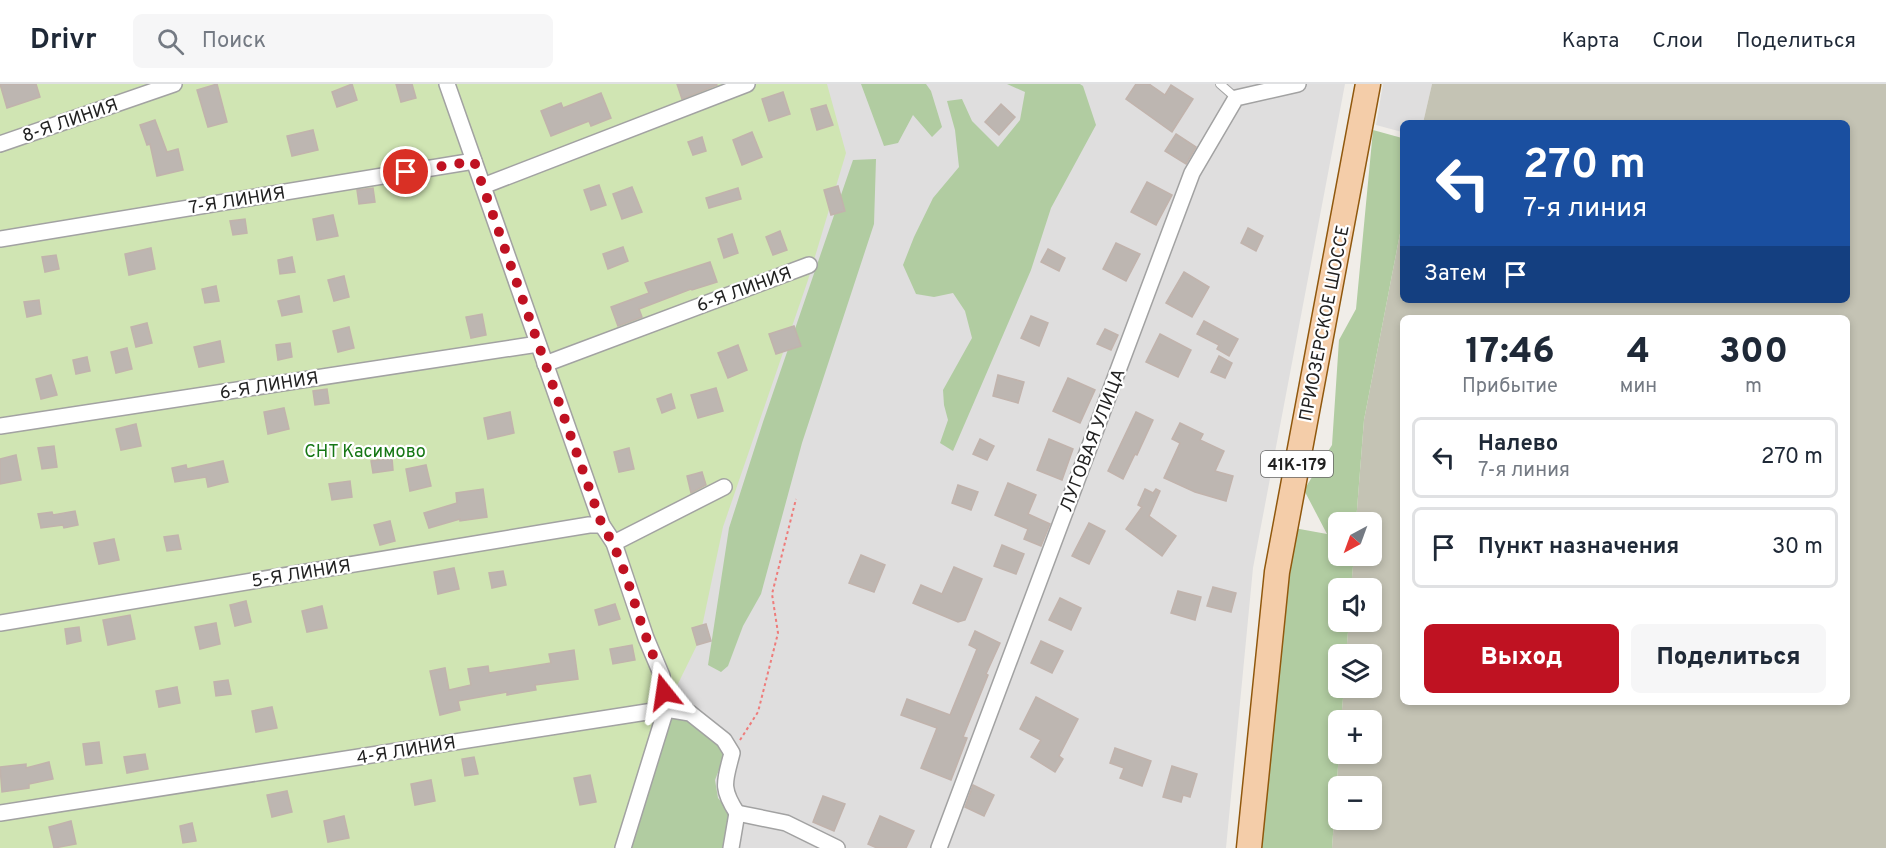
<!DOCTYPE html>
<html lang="ru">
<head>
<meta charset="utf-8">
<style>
  body { margin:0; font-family:Overpass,sans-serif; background:#f6f6f7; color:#1f2937; height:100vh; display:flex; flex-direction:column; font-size:22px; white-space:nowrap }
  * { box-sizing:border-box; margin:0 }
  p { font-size:20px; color:#747a83 }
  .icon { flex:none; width:33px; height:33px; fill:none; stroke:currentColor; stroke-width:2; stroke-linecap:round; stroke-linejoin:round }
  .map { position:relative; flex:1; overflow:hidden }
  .panel { position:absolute; left:1400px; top:231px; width:450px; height:390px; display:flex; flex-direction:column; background:#fff; border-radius:9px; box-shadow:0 3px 9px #0003 }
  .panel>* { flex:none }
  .guide { position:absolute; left:1400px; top:36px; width:450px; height:183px; border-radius:9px; box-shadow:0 3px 9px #0003; background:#1a4fa0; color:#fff; overflow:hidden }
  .needle { width:39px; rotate:221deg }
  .controls { position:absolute; left:1328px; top:428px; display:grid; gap:12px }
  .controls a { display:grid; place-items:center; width:54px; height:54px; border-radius:9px; background:#fff; box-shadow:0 3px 9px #0003; font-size:30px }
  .pin { position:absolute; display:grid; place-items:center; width:51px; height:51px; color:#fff; margin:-26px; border:3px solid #fff; border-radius:50%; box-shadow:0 2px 6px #0007 }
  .me { position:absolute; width:66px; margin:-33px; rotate:345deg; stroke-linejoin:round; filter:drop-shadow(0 0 4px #0008) }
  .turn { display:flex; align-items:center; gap:21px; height:126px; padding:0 24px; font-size:27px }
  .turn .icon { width:78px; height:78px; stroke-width:2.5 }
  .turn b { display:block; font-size:42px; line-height:51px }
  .then { display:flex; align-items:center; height:57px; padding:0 24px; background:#0003; gap:12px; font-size:22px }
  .eta { display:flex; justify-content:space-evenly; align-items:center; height:102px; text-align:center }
  .eta b { font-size:36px; font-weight:800; line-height:42px }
  .action { display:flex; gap:12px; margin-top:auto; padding:12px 24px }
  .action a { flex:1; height:69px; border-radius:9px; background:#bf1222; color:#fff; font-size:24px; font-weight:800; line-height:69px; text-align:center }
  .action a+a { background:#f6f6f7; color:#1f2937 }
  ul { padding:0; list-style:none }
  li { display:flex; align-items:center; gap:18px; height:81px; margin:0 12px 9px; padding:0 12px; border:3px solid #e0e1e3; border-radius:9px }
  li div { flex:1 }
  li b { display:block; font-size:22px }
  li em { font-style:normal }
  header { display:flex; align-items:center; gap:36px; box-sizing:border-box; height:84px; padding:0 30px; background:#fff; border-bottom:2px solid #e0e1e3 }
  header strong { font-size:28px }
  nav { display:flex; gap:33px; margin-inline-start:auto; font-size:21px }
  .search { width:420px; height:54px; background:#f6f6f7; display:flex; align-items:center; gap:15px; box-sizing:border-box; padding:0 21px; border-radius:9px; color:#747a83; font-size:22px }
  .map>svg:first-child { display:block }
  .residential { fill:#dfdede }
  .construction { fill:#c4c3b4; fill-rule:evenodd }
  .grass { fill:#d0e5b3 }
  .forest { fill:#b1cca1 }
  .building { fill:#bdb6b1; stroke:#c1b3ac; stroke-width:1.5 }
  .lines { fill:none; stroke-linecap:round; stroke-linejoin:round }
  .service-casing { stroke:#a2a2a2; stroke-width:10 }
  .minor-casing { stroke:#a2a2a2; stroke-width:18 }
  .primary-casing { stroke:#90580d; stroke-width:27 }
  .path { stroke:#ee7c7b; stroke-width:2; stroke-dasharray:3 3; stroke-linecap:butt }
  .service { stroke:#fff; stroke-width:8 }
  .minor { stroke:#fff; stroke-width:15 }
  .primary { stroke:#f4cda9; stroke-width:24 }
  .route { stroke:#bf1222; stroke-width:10; stroke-dasharray:0 18 }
  .labels { text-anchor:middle; stroke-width:4.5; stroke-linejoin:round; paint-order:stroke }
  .shield { fill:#fff; stroke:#646464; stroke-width:1.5 }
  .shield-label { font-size:16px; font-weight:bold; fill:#212121 }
  .street-label { font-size:18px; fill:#212121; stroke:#fff }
  .park-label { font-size:18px; fill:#177716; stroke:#fff }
</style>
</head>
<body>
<header>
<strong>Drivr</strong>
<div class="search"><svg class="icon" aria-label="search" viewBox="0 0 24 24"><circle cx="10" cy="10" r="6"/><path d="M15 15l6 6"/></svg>Поиск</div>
<nav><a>Карта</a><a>Слои</a><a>Поделиться</a></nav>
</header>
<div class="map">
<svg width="1886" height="764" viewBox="0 0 1886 764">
  <rect width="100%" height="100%" fill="#f0ede8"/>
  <g class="residential">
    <path d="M0 0H1345L1253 484 1226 764H0Z"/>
    <path d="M1383 0H1432L1423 39H1402V48L1376 41Z"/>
  </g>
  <path class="construction" d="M1432 0H1886V764H1332L1339 669H1371V636H1341L1344 603H1371V570H1346L1349 537H1371V504H1351L1354 471H1371V438H1356L1364 336 1402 139V216H1846V39H1423ZM1402 234H1846V618H1402ZM1338 702H1371V735H1338Z"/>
  <path class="grass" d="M0 0H827L846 69 808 196 723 443 699 557 670 616 629 764H0Z"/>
  <g class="forest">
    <path d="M861 0H926L931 7 942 43 932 53 913 31 898 59 884 62Z"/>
    <path d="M1007 0H1080L1083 2 1096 41 1051 124 1031 186 953 367 940 359 948 336 944 321 943 306 972 254 965 227 953 209 934 213 916 210 903 181 914 153 933 114 959 83 955 46 947 17 962 15 972 37 998 63 1020 36 1025 8Z"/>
    <path d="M1373 46 1402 54V139L1364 336 1356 438H1338V471H1354L1351 504H1338V537H1349L1346 570H1338V603H1344L1341 636H1338L1339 669 1332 764H1259L1294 444 1327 450 1304 406 1332 361 1339 256 1356 225Z"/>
    <path d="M876 75 874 140 802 359 761 510 743 542 728 582 721 588 708 581 729 444 763 338 853 76Z"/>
    <path d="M672 629C693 635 716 649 725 670L715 696 718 714 727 725 731 737 722 764H629Z"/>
  </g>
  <g class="building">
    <path d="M0 0H36L40 13 7 24Z"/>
    <path d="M217 0 227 38 208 43 197 6Z"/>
    <path d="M352 0 357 16 337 23 332 8Z"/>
    <path d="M396 0H412L416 14 401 18Z"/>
    <path d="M677 0H716L717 1 682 15Z"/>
    <path d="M1136 0H1149L1165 11 1171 1 1193 15 1172 48 1126 15Z"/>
    <path d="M783 8 790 30 769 37 762 15Z"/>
    <path d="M601 9 611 34 591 42 589 37 551 52 541 27 561 19 563 24Z"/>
    <path d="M1001 20 1015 33 999 51 985 38Z"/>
    <path d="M826 21 833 41 817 46 811 25Z"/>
    <path d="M155 36 167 68 178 65 183 86 157 92 150 60 147 61 140 41Z"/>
    <path d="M313 46 318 66 292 72 287 52Z"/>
    <path d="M752 48 762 73 742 81 733 56Z"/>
    <path d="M1176 50 1196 63 1186 80 1165 67Z"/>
    <path d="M702 53 706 67 693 71 688 58Z"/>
    <path d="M1147 98 1172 111 1156 141 1131 128Z"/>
    <path d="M599 101 606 121 591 126 584 106Z"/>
    <path d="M838 102 845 127 831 131 824 106Z"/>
    <path d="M632 103 642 128 622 135 613 110Z"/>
    <path d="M373 104 375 118 359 120 357 106Z"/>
    <path d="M738 104 741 115 709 124 706 114Z"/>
    <path d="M333 131 338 152 317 156 313 135Z"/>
    <path d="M245 135 247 149 233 151 230 137Z"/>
    <path d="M1248 144 1263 152 1256 167 1241 159Z"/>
    <path d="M780 147 787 166 773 171 766 153Z"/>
    <path d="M732 150 738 169 724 174 718 155Z"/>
    <path d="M1116 159 1140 170 1126 197 1103 185Z"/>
    <path d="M623 163 628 177 608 185 603 170Z"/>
    <path d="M151 164 155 185 129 191 125 170Z"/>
    <path d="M1048 165 1065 174 1059 187 1041 178Z"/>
    <path d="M56 171 59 185 45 188 42 173Z"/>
    <path d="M292 173 295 188 280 190 278 176Z"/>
    <path d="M710 178 717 198 692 206 691 205 639 225 642 233 618 242 611 223 649 209 645 199Z"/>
    <path d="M1184 188 1209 203 1192 233 1166 219Z"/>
    <path d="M344 192 349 213 334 217 328 196Z"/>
    <path d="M216 202 219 217 205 219 202 205Z"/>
    <path d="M299 212 302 228 282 232 278 217Z"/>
    <path d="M39 216 41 230 27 233 24 218Z"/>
    <path d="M482 230 486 251 471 254 466 233Z"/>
    <path d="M1031 232 1048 239 1039 262 1021 254Z"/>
    <path d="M1204 237 1238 255 1229 272 1217 265 1219 261 1197 250Z"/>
    <path d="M147 239 152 259 136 263 131 243Z"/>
    <path d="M794 242 801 262 776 270 769 250Z"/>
    <path d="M349 243 354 264 338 268 333 247Z"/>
    <path d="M1105 245 1118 251 1111 266 1097 260Z"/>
    <path d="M1160 250 1191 266 1178 293 1146 278Z"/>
    <path d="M220 257 224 278 199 283 194 263Z"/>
    <path d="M290 259 292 273 278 276 276 261Z"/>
    <path d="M738 261 747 286 728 294 718 269Z"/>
    <path d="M127 264 132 285 116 289 111 268Z"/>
    <path d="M1219 272 1232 279 1225 294 1211 288Z"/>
    <path d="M87 273 90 287 76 290 73 276Z"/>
    <path d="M51 291 57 311 41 315 36 295Z"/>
    <path d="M998 291 1024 298 1018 319 993 312Z"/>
    <path d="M1068 294 1095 306 1080 339 1053 327Z"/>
    <path d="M716 304 723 327 698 334 691 311Z"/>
    <path d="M327 305 329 319 315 321 313 307Z"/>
    <path d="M671 310 675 324 662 329 657 315Z"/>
    <path d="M284 324 289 345 268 350 264 328Z"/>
    <path d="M510 328 514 349 488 355 484 334Z"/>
    <path d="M1136 328 1153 336 1137 371 1135 370 1123 395 1108 387Z"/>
    <path d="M1180 339 1203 350 1200 356 1224 367 1215 387 1233 392 1226 417 1195 408 1164 394 1180 359 1172 355Z"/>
    <path d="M136 340 141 362 121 366 116 345Z"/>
    <path d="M980 355 994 362 987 376 973 370Z"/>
    <path d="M1049 355 1073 365 1062 396 1037 386Z"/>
    <path d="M54 362 57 383 42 385 38 364Z"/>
    <path d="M629 364 634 385 619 388 614 368Z"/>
    <path d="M16 371 21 396 0 400V375Z"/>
    <path d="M392 374 393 386 373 389 371 377Z"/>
    <path d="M223 377 228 398 208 403 206 393 175 398 172 384 186 381 187 385Z"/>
    <path d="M426 381 431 402 410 407 406 385Z"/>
    <path d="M702 388 706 401 691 409 687 392Z"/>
    <path d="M350 397 352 413 332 416 329 400Z"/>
    <path d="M1008 399 1036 411 1028 430 1050 440 1041 462 1024 455 1028 445 995 431Z"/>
    <path d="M958 401 978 408 971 426 952 419Z"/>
    <path d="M483 405 487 433 460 437V435L429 444 424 429 457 419 456 409Z"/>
    <path d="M1145 405 1153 409 1156 405 1160 407 1149 432 1176 452 1162 472 1126 445 1142 423 1138 421Z"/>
    <path d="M75 427 78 441 64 444 63 441 41 444 38 430 52 428 53 431Z"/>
    <path d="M390 437 395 457 380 461 374 441Z"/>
    <path d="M1089 439 1105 447 1089 480 1072 472Z"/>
    <path d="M178 451 181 465 167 467 164 453Z"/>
    <path d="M114 455 119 476 99 480 94 459Z"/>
    <path d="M1002 461 1024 470 1016 490 994 482Z"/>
    <path d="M861 471 885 481 874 508 849 499Z"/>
    <path d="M954 483 982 495 965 536 958 538 913 519 921 501 942 510Z"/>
    <path d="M454 484 459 505 438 510 434 488Z"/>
    <path d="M503 487 506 501 492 504 489 489Z"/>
    <path d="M1213 503 1236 509 1231 528 1207 522Z"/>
    <path d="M1178 507 1201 513 1195 536 1171 529Z"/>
    <path d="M1060 514 1081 524 1071 546 1049 536Z"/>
    <path d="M246 517 251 538 235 542 230 521Z"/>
    <path d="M615 520 620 535 599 541 595 526Z"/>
    <path d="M322 522 327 544 307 548 302 527Z"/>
    <path d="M130 531 135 555 108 561 103 536Z"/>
    <path d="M216 539 220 560 200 565 195 543Z"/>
    <path d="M706 540 711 557 697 561 692 544Z"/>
    <path d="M79 543 81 557 67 560 65 545Z"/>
    <path d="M975 547 1000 559 986 590 988 591 963 653 967 654 951 696 921 684 937 644 901 631 907 615 950 631 977 565 969 561Z"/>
    <path d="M1041 557 1063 567 1052 589 1031 579Z"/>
    <path d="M632 561 635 576 613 580 610 565Z"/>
    <path d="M574 566 578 595 535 601 536 606 507 611V608L458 617 460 626 440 631 430 587 445 584 449 606 471 601 468 585 488 582 489 589 551 579 549 570Z"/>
    <path d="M228 596 231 610 216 612 214 598Z"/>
    <path d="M177 603 180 619 159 623 156 607Z"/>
    <path d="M1036 613 1078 635 1059 672 1063 675 1055 688 1031 673 1041 656 1020 645Z"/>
    <path d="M272 623 277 644 256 648 252 627Z"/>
    <path d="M99 658 102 679 86 681 83 660Z"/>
    <path d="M1115 664 1151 677 1142 702 1120 694 1124 684 1110 679Z"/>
    <path d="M145 670 148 685 127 689 124 673Z"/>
    <path d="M474 673 478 690 465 692 462 675Z"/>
    <path d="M49 678 53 695 29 700V704L2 708 0 683 26 680V684Z"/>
    <path d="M1172 682 1197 690 1190 713 1183 711 1181 718 1163 713Z"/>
    <path d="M590 691 596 718 580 721 574 694Z"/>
    <path d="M431 696 435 717 415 721 411 700Z"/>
    <path d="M973 701 994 711 984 732 965 723Z"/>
    <path d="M287 707 292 728 272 733 267 711Z"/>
    <path d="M823 712 845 720 834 747 813 738Z"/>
    <path d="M344 732 349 754 328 758 324 737Z"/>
    <path d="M880 732 914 747 906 764H877L868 760Z"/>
    <path d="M71 737 76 760 54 764 49 743Z"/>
    <path d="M192 739 196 757 183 759 180 742Z"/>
  </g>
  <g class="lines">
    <defs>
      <path id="service" d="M1220 0 1236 14"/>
      <g id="minor">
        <path d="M447 0 602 441 614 459 646 554 662 592 666 625 623 764"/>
        <path d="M0 60 174 0"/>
        <path d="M483 102 747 0"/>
        <path d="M0 155 474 77"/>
        <path d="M545 280 809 181"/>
        <path d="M0 342 538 260"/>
        <path d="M614 459 724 403"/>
        <path d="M0 539 589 441H602"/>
        <path d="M0 729 666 625 690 629 724 656 732 669C725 697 720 703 737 729"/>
        <path d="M737 729 786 739 837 764"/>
        <path d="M731 764 737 729"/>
        <path d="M939 764 1192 89 1236 14 1298 0"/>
      </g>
      <path id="primary" d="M1249 764 1277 488 1368 0"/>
    </defs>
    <use href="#service" class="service-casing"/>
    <use href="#minor" class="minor-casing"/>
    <use href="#primary" class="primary-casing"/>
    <path class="path" d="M740 656 758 628 778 549 772 510 796 415"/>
    <use href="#service" class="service"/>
    <use href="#minor" class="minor"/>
    <use href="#primary" class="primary"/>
  </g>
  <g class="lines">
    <path class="route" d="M406 88 474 77 602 441C623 473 632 514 645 550 652 570 661 588 664 608"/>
  </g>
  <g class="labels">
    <rect class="shield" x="1261" y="367" width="72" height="26" rx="4.5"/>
    <g class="shield-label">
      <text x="1297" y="386">41К-179</text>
    </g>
    <g class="street-label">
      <text transform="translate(70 36) rotate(-19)" y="6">8-Я ЛИНИЯ</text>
      <text transform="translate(237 116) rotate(-9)" y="6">7-Я ЛИНИЯ</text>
      <text transform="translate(744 205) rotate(-20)" y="6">6-Я ЛИНИЯ</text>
      <text transform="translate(1324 239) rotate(-79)" y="6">ПРИОЗЕРСКОЕ ШОССЕ</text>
      <text transform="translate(269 301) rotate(-9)" y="6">6-Я ЛИНИЯ</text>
      <text transform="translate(1092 356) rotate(-69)" y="6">ЛУГОВАЯ УЛИЦА</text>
      <text transform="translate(301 489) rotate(-9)" y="6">5-Я ЛИНИЯ</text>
      <text transform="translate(406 666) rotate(-9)" y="6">4-Я ЛИНИЯ</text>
    </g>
    <g class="park-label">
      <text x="365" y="373">СНТ Касимово</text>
    </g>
  </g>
</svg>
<div class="controls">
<a><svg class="needle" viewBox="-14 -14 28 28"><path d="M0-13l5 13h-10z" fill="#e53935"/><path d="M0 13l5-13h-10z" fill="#747a83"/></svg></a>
<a><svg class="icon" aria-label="sound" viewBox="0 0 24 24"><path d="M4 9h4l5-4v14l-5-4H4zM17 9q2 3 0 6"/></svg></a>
<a><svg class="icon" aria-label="layers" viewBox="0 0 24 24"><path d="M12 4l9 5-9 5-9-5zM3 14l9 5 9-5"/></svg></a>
<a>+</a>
<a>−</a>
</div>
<div class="pin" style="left:406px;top:88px;background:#d93025"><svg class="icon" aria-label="arrive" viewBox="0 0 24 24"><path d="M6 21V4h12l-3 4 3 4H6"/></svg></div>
<svg class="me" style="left:664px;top:608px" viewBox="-20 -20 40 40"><path d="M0-17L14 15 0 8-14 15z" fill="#bf1222" stroke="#fff" stroke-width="4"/></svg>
<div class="guide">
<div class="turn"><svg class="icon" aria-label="left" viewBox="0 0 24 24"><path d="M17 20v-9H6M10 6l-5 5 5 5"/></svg><div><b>270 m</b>7-я линия</div></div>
<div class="then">Затем<svg class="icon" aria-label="arrive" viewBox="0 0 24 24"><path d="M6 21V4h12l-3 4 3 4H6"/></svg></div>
</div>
<section class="panel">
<div class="eta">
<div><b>17:46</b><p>Прибытие</p></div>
<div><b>4</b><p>мин</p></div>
<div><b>300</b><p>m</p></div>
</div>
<ul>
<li><svg class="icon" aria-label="left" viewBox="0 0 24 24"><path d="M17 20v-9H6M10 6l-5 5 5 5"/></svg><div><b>Налево</b><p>7-я линия</p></div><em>270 m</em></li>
<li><svg class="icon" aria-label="arrive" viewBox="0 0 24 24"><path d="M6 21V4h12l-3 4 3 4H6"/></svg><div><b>Пункт назначения</b></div><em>30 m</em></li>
</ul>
<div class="action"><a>Выход</a><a>Поделиться</a></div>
</section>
</div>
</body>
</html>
